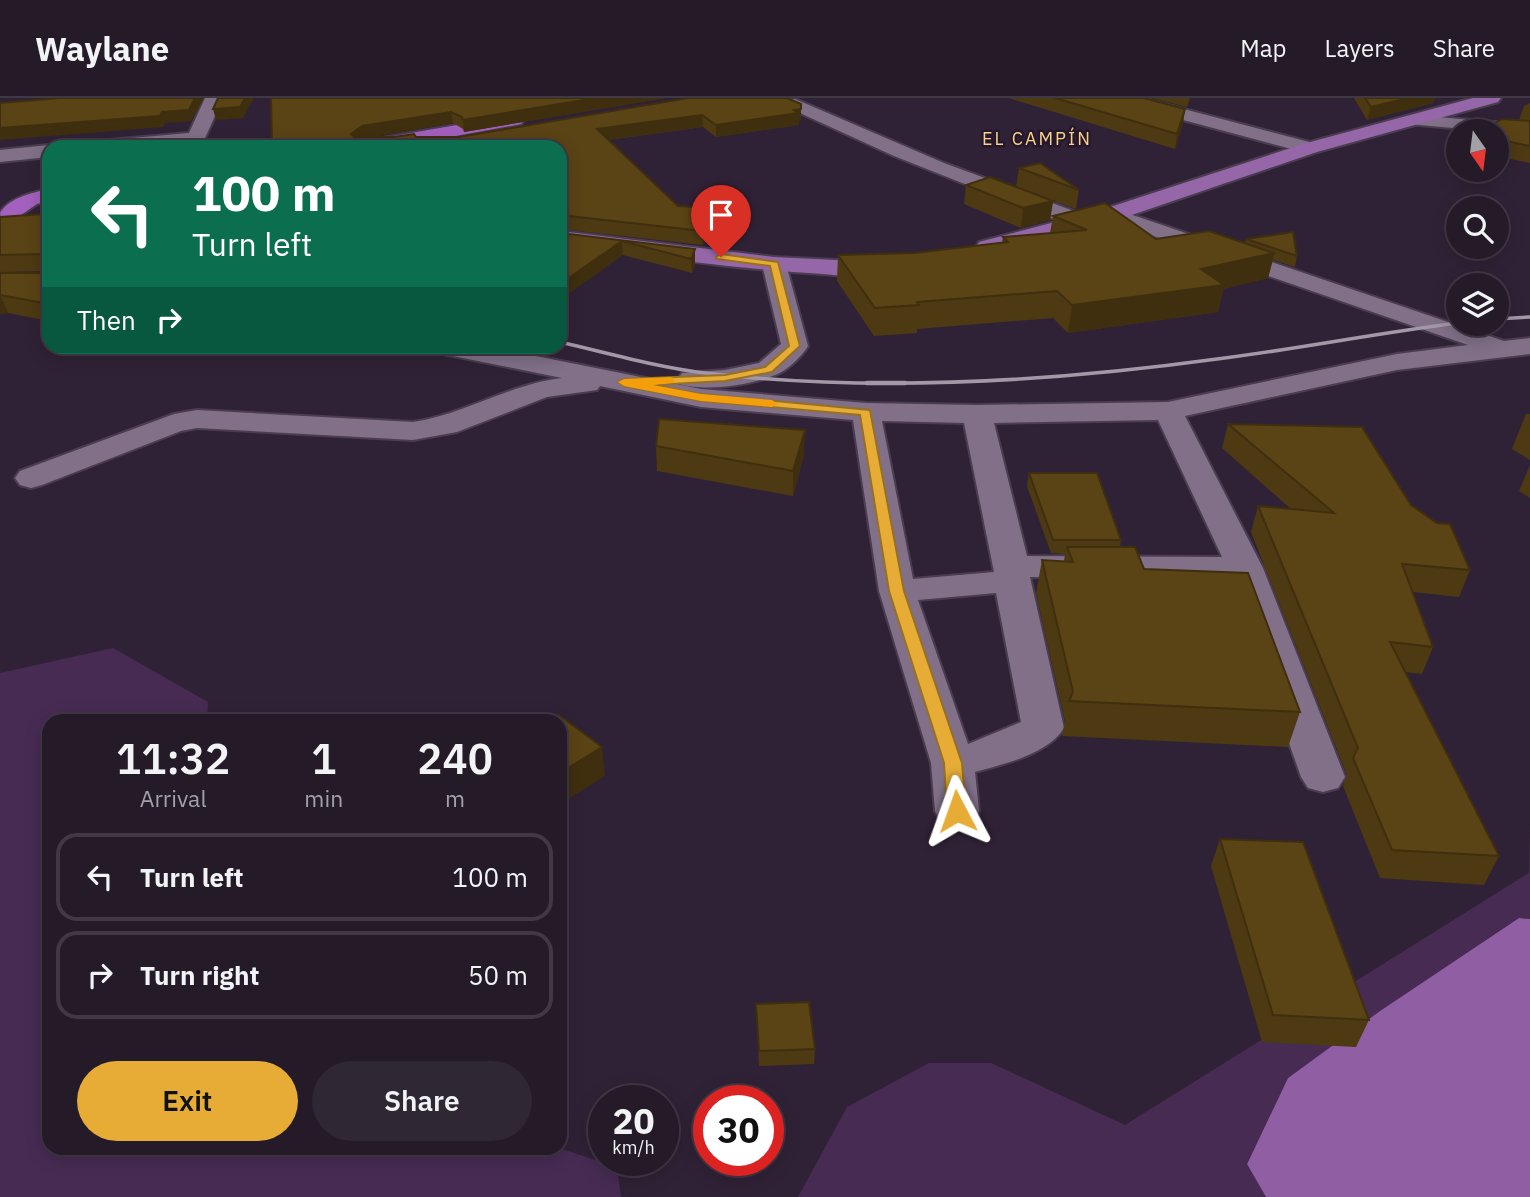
<!DOCTYPE html>
<html lang="en">
<head>
<meta charset="utf-8">
<style>
  body { margin:0; font-family:"IBM Plex Sans",sans-serif; background:#302734; color:#f1f3f6; height:100vh; display:flex; flex-direction:column; font-size:26px; white-space:nowrap }
  * { box-sizing:border-box; margin:0 }
  p { font-size:23px; color:#a3a1a8 }
  .icon { flex:none; width:38px; height:38px; fill:none; stroke:currentColor; stroke-width:2; stroke-linecap:round; stroke-linejoin:round }
  .map { position:relative; flex:1; overflow:hidden }
  .sheet { position:absolute; left:42px; top:616px; width:525px; height:441px; display:flex; flex-direction:column; background:#241a28; border-radius:21px; box-shadow:0 4px 18px #0003,0 0 0 2px #413845 }
  .sheet>* { flex:none }
  .top-card { position:absolute; left:42px; top:42px; width:525px; height:214px; border-radius:21px; box-shadow:0 4px 18px #0003,0 0 0 2px #413845; background:#0b6e4f; color:#fff; overflow:hidden }
  .needle { width:46px; rotate:166deg }
  .buttons { position:absolute; left:1446px; top:21px; display:grid; gap:14px }
  .buttons a { display:grid; place-items:center; width:63px; height:63px; border-radius:50%; background:#241a28; box-shadow:0 4px 18px #0003,0 0 0 2px #413845; font-size:35px }
  .speed { position:absolute; left:588px; top:987px; display:flex; gap:14px; font-size:35px; font-weight:700; text-align:center }
  .speed>* { display:grid; place-content:center; width:91px; height:91px; border-radius:50%; background:#241a28; box-shadow:0 4px 18px #0003,0 0 0 2px #413845; line-height:1 }
  .speed small { font-size:18px; font-weight:400 }
  .speed .limit { border:10px solid #d22; background:#fff; color:#111 }
  .pin { position:absolute; display:grid; place-items:center; width:60px; height:60px; color:#fff; margin:-72px -30px; border-radius:50% 50% 50% 0; rotate:-45deg; box-shadow:0 0 7px #0007 }
  .pin .icon { rotate:45deg }
  .me { position:absolute; width:77px; margin:-38px; rotate:356deg; stroke-linejoin:round; filter:drop-shadow(0 0 5px #0008) }
  .turn { display:flex; align-items:center; gap:24px; height:147px; padding:0 35px; font-size:32px }
  .turn .icon { width:91px; height:91px; stroke-width:2.5 }
  .turn b { display:block; font-size:49px; line-height:60px }
  .then { display:flex; align-items:center; height:66px; padding:0 35px; background:#0003; gap:14px; font-size:26px }
  .eta { display:flex; justify-content:space-evenly; align-items:center; height:119px; text-align:center }
  .eta b { font-size:42px; font-weight:600; line-height:49px }
  .cta { display:flex; gap:14px; margin-top:auto; padding:14px 35px }
  .cta a { flex:1; height:80px; border-radius:42px; background:#e6ac36; color:#111; font-size:28px; font-weight:600; line-height:80px; text-align:center }
  .cta a+a { background:#302734; color:#f1f3f6 }
  ul { padding:0; list-style:none }
  li { display:flex; align-items:center; gap:21px; height:88px; margin:0 14px 10px; padding:0 21px; border:4px solid #413845; border-radius:21px }
  li div { flex:1 }
  li b { display:block; font-size:26px }
  li em { font-style:normal }
  header { display:flex; align-items:center; gap:42px; box-sizing:border-box; height:98px; padding:0 35px; background:#241a28; border-bottom:2px solid #413845 }
  header strong { font-size:33px }
  nav { display:flex; gap:38px; margin-inline-start:auto; font-size:24px }
  .map>svg:first-child { display:block }
  .green { fill:#472b53 }
  .water { fill:#8f5ea3 }
  .lines { fill:none; stroke-linecap:round; stroke-linejoin:round }
  .minor-casing { stroke:#4a3d4f; stroke-width:4 }
  .major-casing { stroke:#4a3d4f; stroke-width:4 }
  .highway-casing { stroke:#4a3d4f; stroke-width:4 }
  .minor { fill:#817088; fill-rule:evenodd }
  .major { fill:#9566a8; fill-rule:evenodd }
  .highway { fill:#a360be; fill-rule:evenodd }
  .rail-far1 { stroke:#a398a8; stroke-width:3.5 }
  .rail { stroke:#a398a8; stroke-width:4.5 }
  .wall { fill:#4d3a12 }
  .shaded-wall { fill:#3f2f0f }
  .building { fill:#5a4315; stroke:#3f2f0f; stroke-width:2 }
  .route { fill:#e6ac36; stroke:#967023; stroke-width:2 }
  .slow { fill:#f59e0b }
  .labels { text-anchor:middle; stroke-width:5; stroke-linejoin:round; paint-order:stroke }
  .far-neighbourhood-label { font-size:18px; letter-spacing:2px; fill:#f9d189; stroke:#26182c }
</style>
</head>
<body>
<header>
<strong>Waylane</strong>
<nav><a>Map</a><a>Layers</a><a>Share</a></nav>
</header>
<div class="map">
<svg width="1530" height="1099" viewBox="0 0 1530 1099">
  <rect width="100%" height="100%" fill="#302236"/>
  <g class="green">
    <path d="M113 550 208 604 207 623H49V1050H559L617 1069 621 1099H0V575Z"/>
    <path d="M1530 726V821L1519 820 1380 913 1288 980 1247 1065 1266 1099H798L847 1009 929 965H991L1125 1027 1529 775Z"/>
  </g>
  <path class="water" d="M1519 820 1530 821V1099H1266L1247 1066 1288 980 1380 913Z"/>
  <g class="lines">
    <defs>
      <g id="minor">
        <path d="M205 0H223L201 49H183L184 47 88 49 97 43 189 35Z"/>
        <path d="M1113 0H1142L1317 46 1319 50 1310 56 1116 4Z"/>
        <path d="M795 1 944 65 1090 119 1093 124 1090 129H1074L894 58 789 10 786 6 789 2Z"/>
        <path d="M1415 17 1530 27V37L1409 26 1406 22 1409 18Z"/>
        <path d="M49 47 56 49H49V59L0 64V52Z"/>
        <path d="M1112 110 1504 243 1530 240V256L1397 272 1185 318 1263 470 1345 679 1338 690 1323 694 1308 690 1301 679 1231 480 1030 479 1064 630C1048 656 1004 666 975 674L979 713 973 724 957 729 941 724 935 713 931 665 879 493 853 322 701 309 600 288 597 292 547 299 457 334 413 342 197 330 181 333 42 387 31 390 20 387 15 380 20 373 174 316 197 312 413 324C465 316 510 286 562 280L443 256 434 254 430 248H486L701 291 866 305 977 307 1168 304 1397 256 1468 247 1104 121 1101 116 1104 111ZM1158 322 1222 459 1027 458 994 325ZM882 323 964 325 994 474 913 481ZM996 495 1021 624 968 646 918 502Z"/>
        <path d="M774 159 782 161 786 166 808 248C802 258 787 273 775 277 751 287 707 293 682 287L678 281 682 275 725 272 759 265 781 246 762 166 766 161Z"/>
      </g>
      <g id="major">
        <path d="M1473 0H1501L1498 4 1317 54 1120 121 987 156 979 154 976 149 979 144 1104 111 1303 46Z"/>
        <path d="M560 133 774 159 899 165 903 170 899 175C871 182 838 177 809 175 726 170 643 157 560 147Z"/>
      </g>
      <g id="highway">
        <path d="M515 17 524 22 521 26 396 49H356L365 43Z"/>
        <path d="M44 92 49 93V103L37 106 21 117 27 125 24 130 16 132 2 125 0 115C8 101 28 96 44 92Z"/>
      </g>
    </defs>
    <use href="#minor" class="minor-casing"/>
    <use href="#major" class="major-casing"/>
    <use href="#highway" class="highway-casing"/>
    <use href="#minor" class="minor"/>
    <use href="#major" class="major"/>
    <use href="#highway" class="highway"/>
    <g class="rail-far1">
      <path d="M1496 221 1530 219"/>
      <path d="M560 244C608 255 656 269 705 275 874 295 1049 284 1217 261 1298 251 1377 235 1458 225"/>
    </g>
    <path class="rail" d="M867 285H905"/>
  </g>
  <g class="wall">
    <path d="M271 0H665L464 34 463 31 453 25 372 39H459L688 0 801 23H799V27L716 39 703 29 608 42 678 108 712 124 703 147 560 131V49H272Z"/>
    <path d="M1009 0H1144L1185 11 1183 25 1175 51Z"/>
    <path d="M1152 0H1190L1187 9Z"/>
    <path d="M1354 0H1435L1433 5 1367 22Z"/>
    <path d="M1530 5V65L1496 58V33L1519 22 1524 8Z"/>
    <path d="M1019 70 1079 92 1076 111 1034 96 1053 103 1050 122 1021 130 964 106 966 87 1016 89Z"/>
    <path d="M49 113V223L8 215 0 216V175H43L44 173 0 174V119L43 116Z"/>
    <path d="M1053 118 1156 141 1245 145 1246 141 1297 158 1295 169 1273 162 1268 180 1223 191 1218 214 1068 235 1053 220 917 231V235L874 238 837 183 838 157 914 155 1002 145 1003 139 1050 135Z"/>
    <path d="M560 135 695 151V166L692 175 623 157Z"/>
    <path d="M1526 316H1530V362L1512 351Z"/>
    <path d="M1228 326 1411 407 1470 472 1459 499 1413 494 1433 549 1422 576 1405 574 1499 758 1484 787 1380 780 1343 688 1347 677 1251 434 1258 408 1292 412 1222 350Z"/>
    <path d="M656 348 804 357 793 398 657 373Z"/>
    <path d="M1530 367V400L1519 393Z"/>
    <path d="M1029 375 1121 442 1120 449 1300 614 1288 649 1062 638 1065 623 1036 495 1042 462 1064 463 1065 456 1051 455 1027 388Z"/>
    <path d="M1220 741 1369 922 1356 949 1262 944 1211 768Z"/>
    <path d="M756 906 815 951 814 966 759 968Z"/>
  </g>
  <g class="shaded-wall">
    <path d="M195 0H204L191 23 165 25 163 29 0 42V30L162 14Z"/>
    <path d="M245 0H254L243 20 216 22 213 11Z"/>
    <path d="M596 0H665L464 34 463 22Z"/>
    <path d="M1408 0H1435L1433 5 1367 22 1371 9Z"/>
    <path d="M801 11V23H799V27L716 39V27Z"/>
    <path d="M1185 11 1183 25 1175 51 1177 36Z"/>
    <path d="M451 14 453 25 365 40 353 49 351 36 362 28Z"/>
    <path d="M702 17 703 29 598 43 597 31Z"/>
    <path d="M1053 103 1050 122 1021 130 1023 110Z"/>
    <path d="M711 110 712 124 703 147 702 133Z"/>
    <path d="M622 143 623 157 560 202V186Z"/>
    <path d="M695 151V166L692 175 691 161Z"/>
    <path d="M1274 155 1268 180 1223 191 1218 214 1068 235 1072 207 1201 171Z"/>
    <path d="M0 197 8 215 0 216Z"/>
    <path d="M805 332 804 357 793 398V373Z"/>
    <path d="M602 649 605 678 560 706V675Z"/>
  </g>
  <g class="building">
    <path d="M60 0H195L189 12 162 14 160 18 0 30V5Z"/>
    <path d="M218 0H245L240 9 213 11Z"/>
    <path d="M271 0H596L463 22 462 19 451 14 362 28 351 36 354 39H394L414 36 416 39H459L688 0H787L801 6V11L794 12 799 15 716 27 702 17 597 31 678 108 711 110 702 133 560 117V49H272Z"/>
    <path d="M1055 0H1144L1185 11 1177 36Z"/>
    <path d="M1365 0H1408L1371 9Z"/>
    <path d="M1502 21 1530 23V48L1496 41V33H1482Z"/>
    <path d="M1040 65 1079 92 1019 70Z"/>
    <path d="M990 79 1053 103 1023 110 966 87Z"/>
    <path d="M1105 105 1156 141 1209 133 1274 155 1201 171 1224 187 1072 207 1057 193 917 204 919 207 875 210 838 157 914 155 1008 144 1003 139 1087 132 1053 118Z"/>
    <path d="M49 113V206L0 197V175H43L45 172V158L43 156 0 157V119L43 116Z"/>
    <path d="M1293 134 1297 158 1246 141Z"/>
    <path d="M560 135 695 151 691 161 622 143 560 186Z"/>
    <path d="M659 321 805 332 793 373 656 348Z"/>
    <path d="M1228 326 1362 329 1411 407 1437 425 1450 426 1470 472 1402 466 1433 549 1390 544 1499 758 1392 752 1353 660 1358 650 1258 408 1334 415Z"/>
    <path d="M1029 375H1097L1121 442H1053Z"/>
    <path d="M1067 449H1135L1144 471 1248 475 1300 614 1069 603 1073 594 1042 462 1073 464Z"/>
    <path d="M559 617 602 649 560 675V623H548Z"/>
    <path d="M1220 741 1303 744 1369 922 1273 917Z"/>
    <path d="M809 904 815 951 759 953 756 906Z"/>
  </g>
  <path class="route" d="M721 156 778 164 800 248 772 274 725 283 653 287 701 296 870 312 904 493 962 665 966 713 963 717H950L947 713 944 665 889 493 860 317 701 303 624 288 618 284 624 281 725 277 765 269 789 248 770 168 717 161 716 159Z"/>
  <path class="slow" d="M670 279 674 280V285L653 287 701 296 772 302 778 306 772 309 701 303 624 288 618 284 624 281Z"/>
  <g class="labels">
    <g class="far-neighbourhood-label">
      <text x="1037" y="47">EL CAMPÍN</text>
    </g>
  </g>
</svg>
<div class="buttons">
<a><svg class="needle" viewBox="-14 -14 28 28"><path d="M0-13l5 13h-10z" fill="#e53935"/><path d="M0 13l5-13h-10z" fill="#a3a1a8"/></svg></a>
<a><svg class="icon" aria-label="search" viewBox="0 0 24 24"><circle cx="10" cy="10" r="6"/><path d="M15 15l6 6"/></svg></a>
<a><svg class="icon" aria-label="layers" viewBox="0 0 24 24"><path d="M12 4l9 5-9 5-9-5zM3 14l9 5 9-5"/></svg></a>
</div>
<div class="speed"><div>20<small>km/h</small></div><div class="limit">30</div></div>
<div class="pin" style="left:721px;top:159px;background:#d93025"><svg class="icon" aria-label="arrive" viewBox="0 0 24 24"><path d="M6 21V4h12l-3 4 3 4H6"/></svg></div>
<svg class="me" style="left:957px;top:713px" viewBox="-20 -20 40 40"><path d="M0-17L14 15 0 8-14 15z" fill="#e6ac36" stroke="#fff" stroke-width="4"/></svg>
<div class="top-card">
<div class="turn"><svg class="icon" aria-label="left" viewBox="0 0 24 24"><path d="M17 20v-9H6M10 6l-5 5 5 5"/></svg><div><b>100 m</b>Turn left</div></div>
<div class="then">Then<svg class="icon" aria-label="right" viewBox="0 0 24 24"><path d="M7 20v-9h11M14 6l5 5-5 5"/></svg></div>
</div>
<section class="sheet">
<div class="eta">
<div><b>11:32</b><p>Arrival</p></div>
<div><b>1</b><p>min</p></div>
<div><b>240</b><p>m</p></div>
</div>
<ul>
<li><svg class="icon" aria-label="left" viewBox="0 0 24 24"><path d="M17 20v-9H6M10 6l-5 5 5 5"/></svg><div><b>Turn left</b></div><em>100 m</em></li>
<li><svg class="icon" aria-label="right" viewBox="0 0 24 24"><path d="M7 20v-9h11M14 6l5 5-5 5"/></svg><div><b>Turn right</b></div><em>50 m</em></li>
</ul>
<div class="cta"><a>Exit</a><a>Share</a></div>
</section>
</div>
</body>
</html>
